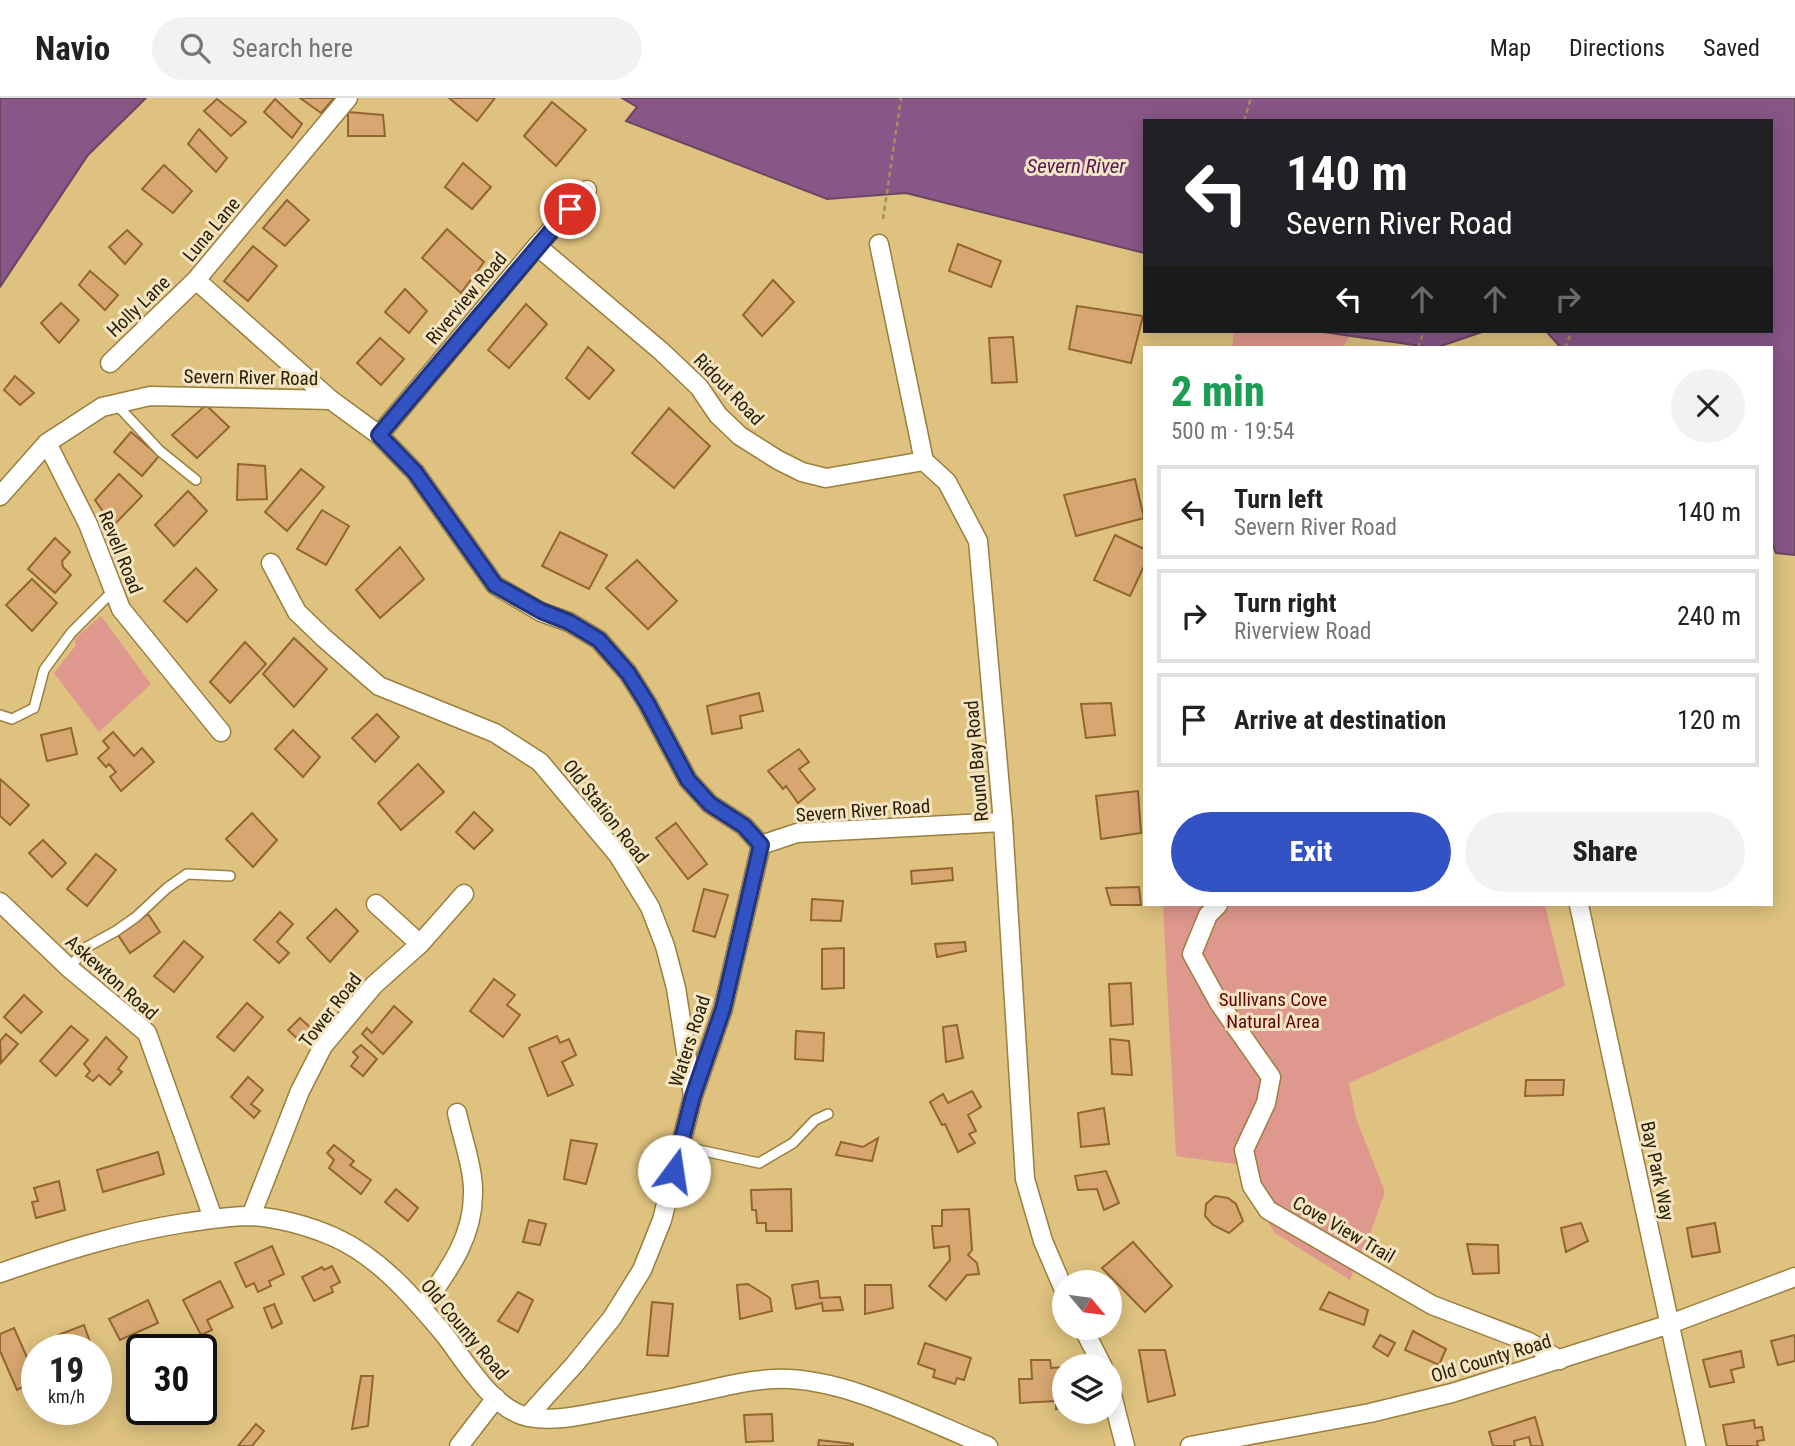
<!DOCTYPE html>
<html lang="en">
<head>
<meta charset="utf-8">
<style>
  body { margin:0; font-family:"Roboto Condensed",sans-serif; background:#f2f2f2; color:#222; height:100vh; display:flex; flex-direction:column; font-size:26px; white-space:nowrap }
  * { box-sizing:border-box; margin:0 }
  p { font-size:23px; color:#767676 }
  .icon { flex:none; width:38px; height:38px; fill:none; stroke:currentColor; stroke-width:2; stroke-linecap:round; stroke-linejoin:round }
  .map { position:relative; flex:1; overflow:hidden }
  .details { position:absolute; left:1143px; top:248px; width:630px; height:560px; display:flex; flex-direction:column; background:#fff; border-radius:0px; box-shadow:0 4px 18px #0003 }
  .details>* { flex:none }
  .top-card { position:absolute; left:1143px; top:21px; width:630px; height:214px; border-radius:0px; box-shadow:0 4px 18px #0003; background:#202124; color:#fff; overflow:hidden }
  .needle { width:46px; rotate:119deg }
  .fabs { position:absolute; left:1052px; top:1172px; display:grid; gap:14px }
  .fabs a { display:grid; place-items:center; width:70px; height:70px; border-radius:50%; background:#fff; box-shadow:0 4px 18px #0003; font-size:35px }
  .speed { position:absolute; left:21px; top:1236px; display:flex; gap:14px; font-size:35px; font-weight:700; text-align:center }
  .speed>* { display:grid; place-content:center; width:91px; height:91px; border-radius:50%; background:#fff; box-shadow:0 4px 18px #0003; line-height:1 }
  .speed small { font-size:18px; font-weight:400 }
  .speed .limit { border:4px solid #111; border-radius:10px; background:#fff; color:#111 }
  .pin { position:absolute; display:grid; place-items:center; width:60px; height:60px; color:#fff; margin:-30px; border:4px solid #fff; border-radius:50%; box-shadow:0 2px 7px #0007 }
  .me { position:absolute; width:77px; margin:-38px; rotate:14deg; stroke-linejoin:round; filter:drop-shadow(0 0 5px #0008) }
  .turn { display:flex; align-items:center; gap:24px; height:147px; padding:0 28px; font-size:32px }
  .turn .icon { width:91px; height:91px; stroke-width:2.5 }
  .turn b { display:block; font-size:49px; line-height:60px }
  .lanes { display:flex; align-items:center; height:66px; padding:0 28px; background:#0003; justify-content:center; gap:35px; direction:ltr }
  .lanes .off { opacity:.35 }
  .round { display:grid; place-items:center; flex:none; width:74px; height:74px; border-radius:37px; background:#f2f2f2 }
  .headline { display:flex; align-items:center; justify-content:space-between; height:119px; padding:0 28px }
  h1 { font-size:42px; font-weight:800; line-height:52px; color:#1e9e55 }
  .button { display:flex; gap:14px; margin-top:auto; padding:14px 28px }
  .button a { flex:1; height:80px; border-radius:42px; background:#3352c3; color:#fff; font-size:28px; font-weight:800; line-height:80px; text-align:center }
  .button a+a { background:#f2f2f2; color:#222 }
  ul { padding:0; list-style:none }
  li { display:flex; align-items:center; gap:21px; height:94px; margin:0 14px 10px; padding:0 14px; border:4px solid #e0e0e0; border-radius:0px }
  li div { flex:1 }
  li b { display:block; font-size:26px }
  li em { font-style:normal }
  header { display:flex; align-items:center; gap:42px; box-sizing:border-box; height:98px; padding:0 35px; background:#fff; border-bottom:2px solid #e0e0e0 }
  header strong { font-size:33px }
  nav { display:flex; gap:38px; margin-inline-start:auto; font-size:24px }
  .search { width:490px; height:63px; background:#f2f2f2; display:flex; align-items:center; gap:18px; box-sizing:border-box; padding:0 24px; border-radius:38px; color:#767676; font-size:26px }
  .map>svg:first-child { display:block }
  .green { fill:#df988e }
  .water { fill:#885687; stroke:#6c4660; stroke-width:2 }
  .building { fill:#d8a671; stroke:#936530; stroke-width:2 }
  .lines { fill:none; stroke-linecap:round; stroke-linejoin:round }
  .service-casing { stroke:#9a7f3d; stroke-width:12 }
  .minor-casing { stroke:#9a7f3d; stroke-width:21 }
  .path { stroke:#a58e58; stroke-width:2.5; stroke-dasharray:5 3.5; stroke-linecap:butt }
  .service { stroke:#fff; stroke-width:9 }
  .minor { stroke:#fff; stroke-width:18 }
  .route-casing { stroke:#21357f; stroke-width:18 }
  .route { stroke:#3352c3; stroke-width:12 }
  .labels { text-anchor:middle; stroke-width:6; stroke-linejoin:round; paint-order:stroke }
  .street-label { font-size:19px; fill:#2b2004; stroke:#f3e5c4 }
  .park-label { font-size:19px; fill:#620306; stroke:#f3e5c4 }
  .water-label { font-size:21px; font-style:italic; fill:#581859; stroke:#f3e5c4 }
</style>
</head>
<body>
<header>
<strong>Navio</strong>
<div class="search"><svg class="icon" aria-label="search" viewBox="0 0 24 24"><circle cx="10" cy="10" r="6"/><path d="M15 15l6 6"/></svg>Search here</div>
<nav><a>Map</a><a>Directions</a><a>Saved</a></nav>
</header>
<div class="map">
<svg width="1795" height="1348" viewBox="0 0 1795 1348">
  <rect width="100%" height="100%" fill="#dfc27f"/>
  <g class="green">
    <path d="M1234 233H1352L1343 250H1232Z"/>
    <path d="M101 518 151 586 99 634 54 575 76 547 74 541Z"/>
    <path d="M1163 807H1545L1565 888 1349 985 1356 1020 1385 1094 1361 1161 1359 1160 1350 1182 1275 1135 1254 1102 1242 1067 1176 1058Z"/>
  </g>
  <g class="water">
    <path d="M0 0H146L88 57 0 189Z"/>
    <path d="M622 0H1795V457L1776 455 1771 443V250H1561L1546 233H1771V23H1144V155L906 95 827 101 626 23 637 9Z"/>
    <path d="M1316 233H1485L1435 250Z"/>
  </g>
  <g class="building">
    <path d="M300 0H334L321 15Z"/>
    <path d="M449 0H495L477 23Z"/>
    <path d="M217 1 246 24 231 38 204 13Z"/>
    <path d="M275 1 302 26 292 40 264 14Z"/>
    <path d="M552 4 586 32 556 68 524 38Z"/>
    <path d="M348 14 383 17 385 38H348Z"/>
    <path d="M199 31 227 60 216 74 188 46Z"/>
    <path d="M463 65 491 89 472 111 445 89Z"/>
    <path d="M164 67 192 93 173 115 142 91Z"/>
    <path d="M287 102 309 122 285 148 263 130Z"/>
    <path d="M447 131 484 164 461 195 422 160Z"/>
    <path d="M127 132 142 146 125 166 109 149Z"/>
    <path d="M958 146 1001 163 991 189 949 173Z"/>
    <path d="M253 148 277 168 248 203 224 183Z"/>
    <path d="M90 173 118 197 105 212 79 187Z"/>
    <path d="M773 182 794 204 762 238 743 217Z"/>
    <path d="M405 191 427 213 409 235 385 214Z"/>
    <path d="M61 205 79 222 59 245 41 225Z"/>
    <path d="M526 206 547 226 509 270 488 252Z"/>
    <path d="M1077 208 1143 218 1131 265 1069 251Z"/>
    <path d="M1013 239 1017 284 992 285 989 240Z"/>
    <path d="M380 240 404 261 381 287 357 265Z"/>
    <path d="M588 249 614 272 589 301 566 280Z"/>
    <path d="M15 278 34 295 20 307 4 292Z"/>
    <path d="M206 307 229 329 197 360 172 337Z"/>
    <path d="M669 310 710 348 674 390 632 355Z"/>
    <path d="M131 334 159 358 142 378 114 354Z"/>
    <path d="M238 366 265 368 267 401 237 402Z"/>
    <path d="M301 371 324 389 287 433 265 414Z"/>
    <path d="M119 376 142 398 113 428 95 402Z"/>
    <path d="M1135 381 1144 420 1076 438 1064 397Z"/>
    <path d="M188 393 207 413 174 448 155 427Z"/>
    <path d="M322 412 349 428 326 467 297 451Z"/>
    <path d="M560 434 607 457 589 491 542 468Z"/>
    <path d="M1115 437 1144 451V468L1130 498 1094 482Z"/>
    <path d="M55 440 70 454 62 463 63 469 71 477 55 495 28 471Z"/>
    <path d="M400 449 424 481 380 520 356 492Z"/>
    <path d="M637 462 677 503 648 531 606 490Z"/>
    <path d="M196 470 217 492 187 524 164 503Z"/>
    <path d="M32 481 57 505 32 533 6 507Z"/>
    <path d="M294 540 327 571 294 609 263 576Z"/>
    <path d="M245 544 266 566 230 605 210 584Z"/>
    <path d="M759 595 763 613 740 618 742 630 712 636 707 608Z"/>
    <path d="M1111 605 1115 637 1086 640 1081 606Z"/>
    <path d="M377 616 399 639 375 664 352 640Z"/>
    <path d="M71 630 77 656 47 663 41 637Z"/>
    <path d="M293 632 320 659 303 679 275 651Z"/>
    <path d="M113 634 134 658 142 650 154 664 121 693 110 679 116 674 109 666 106 669 98 660 109 650 103 643Z"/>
    <path d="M799 651 809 664 799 671 815 691 798 705 786 688 783 691 768 673Z"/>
    <path d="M418 666 444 694 401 732 378 705Z"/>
    <path d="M0 681 29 707 10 727 0 718Z"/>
    <path d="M1138 693 1141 735 1101 741 1096 698Z"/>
    <path d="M474 714 493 732 474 751 456 734Z"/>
    <path d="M252 715 277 742 253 769 226 741Z"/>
    <path d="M676 725 707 766 688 781 656 740Z"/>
    <path d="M43 742 66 765 52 779 29 755Z"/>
    <path d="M96 756 116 772 87 808 67 791Z"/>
    <path d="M952 770 953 782 912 786 911 773Z"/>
    <path d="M1139 789 1141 807H1111L1106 790Z"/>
    <path d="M704 791 728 797 715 839 693 833Z"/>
    <path d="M812 801 843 803 841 823 811 822Z"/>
    <path d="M336 811 358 833 330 864 307 840Z"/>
    <path d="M280 814 293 826 277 844 289 855 279 865 254 842Z"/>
    <path d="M148 816 160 834 130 855 118 837Z"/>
    <path d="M184 843 203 859 174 894 154 878Z"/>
    <path d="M965 844 966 853 937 859 935 846Z"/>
    <path d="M844 850V890L822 891V851Z"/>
    <path d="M494 881 515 897 507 907 520 917 503 939 470 913Z"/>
    <path d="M1131 885 1133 926 1111 928 1109 886Z"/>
    <path d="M24 897 42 914 21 935 4 919Z"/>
    <path d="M247 905 263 919 234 953 217 939Z"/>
    <path d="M394 908 412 924 383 956 362 936 367 930 372 935Z"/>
    <path d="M300 920 312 931 301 944 288 932Z"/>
    <path d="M957 927 963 960 946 964 943 929Z"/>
    <path d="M71 928 88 942 56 978 40 963Z"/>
    <path d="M796 933 824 935 823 963 795 961Z"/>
    <path d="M6 936 18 946 1 965 0 943Z"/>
    <path d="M557 938 560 945 569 941 576 957 562 964 573 987 548 998 529 950Z"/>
    <path d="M106 939 127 959 118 971 122 974 110 987 99 977 93 983 86 978 90 973 84 966Z"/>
    <path d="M1110 941 1129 943 1132 977 1112 976Z"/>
    <path d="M361 947 377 961 363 978 351 968 358 959 353 954Z"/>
    <path d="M248 979 263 992 251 1006 260 1013 254 1020 231 999Z"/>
    <path d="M1526 982H1564L1563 997 1525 998Z"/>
    <path d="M972 993 981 1009 968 1017 976 1033 969 1036 975 1045 958 1054 945 1026 942 1027 930 1004 943 996 948 1005Z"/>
    <path d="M1104 1010 1109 1046 1081 1049 1078 1015Z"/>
    <path d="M878 1040 872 1063 836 1057 841 1044 863 1049Z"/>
    <path d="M571 1042 597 1046 586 1086 564 1081Z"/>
    <path d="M334 1047 354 1063 350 1067 371 1082 361 1096 329 1070 334 1062 327 1055Z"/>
    <path d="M158 1054 164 1076 103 1094 97 1072Z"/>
    <path d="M1106 1073 1119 1105 1104 1112 1097 1091 1078 1092 1075 1078Z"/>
    <path d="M59 1083 65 1112 36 1120 32 1104 38 1103 34 1090Z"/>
    <path d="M396 1091 418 1110 408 1123 385 1104Z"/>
    <path d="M791 1091 792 1133H766V1125H757L756 1112H752L751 1092Z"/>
    <path d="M1215 1098 1228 1100 1236 1106 1243 1123 1229 1135 1213 1127 1205 1118 1206 1106Z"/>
    <path d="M969 1111 972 1152 968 1157 977 1165 979 1176 967 1177 946 1202 929 1188 950 1162 949 1148 934 1150 932 1128H942V1112Z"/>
    <path d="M529 1122 546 1126 540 1147 523 1144Z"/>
    <path d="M1581 1125 1588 1143 1566 1154 1561 1130Z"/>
    <path d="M1715 1125 1720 1154 1692 1159 1687 1130Z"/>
    <path d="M1133 1144 1172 1188 1145 1214 1102 1170Z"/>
    <path d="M1467 1146 1498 1147 1499 1175 1473 1176Z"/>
    <path d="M272 1148 284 1176 269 1183 271 1188 258 1194 254 1185 246 1189 235 1165Z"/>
    <path d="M332 1168 340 1184 331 1189 333 1194 314 1203 302 1179 322 1169 324 1172Z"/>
    <path d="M220 1183 233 1209 207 1222 212 1232 201 1237 183 1202Z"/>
    <path d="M818 1183 820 1200 840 1199 843 1212 823 1213 822 1205 796 1211 792 1187Z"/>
    <path d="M748 1186 770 1200 772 1213 740 1221 737 1187Z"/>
    <path d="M865 1187H891L893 1210 865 1216Z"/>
    <path d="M518 1194 533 1202 518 1234 498 1223Z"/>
    <path d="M1329 1194 1368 1212 1364 1227 1320 1211Z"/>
    <path d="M148 1202 158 1225 120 1242 109 1221Z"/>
    <path d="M652 1204 673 1206 668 1258 647 1257Z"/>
    <path d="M274 1206 282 1225 272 1230 264 1210Z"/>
    <path d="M84 1227 91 1247 80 1251H63L58 1237Z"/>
    <path d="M14 1230 37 1282 17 1292 0 1253V1236Z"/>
    <path d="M1413 1233 1446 1251 1439 1267 1405 1252Z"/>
    <path d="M1380 1237 1395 1245 1388 1258 1373 1249Z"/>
    <path d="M1795 1237V1263L1778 1267 1771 1243Z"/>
    <path d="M925 1245 971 1260 964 1282 957 1280 955 1286 933 1279 935 1272 918 1266Z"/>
    <path d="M1139 1252H1165L1175 1297 1148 1304Z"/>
    <path d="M1741 1253 1744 1269 1731 1272 1734 1284 1710 1289 1703 1262Z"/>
    <path d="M1031 1262H1050L1051 1270 1064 1269V1310L1056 1311V1303L1020 1305 1019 1281H1032Z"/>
    <path d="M361 1278H373L368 1328 352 1331Z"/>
    <path d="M772 1316 773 1343 746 1344 744 1317Z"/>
    <path d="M1535 1319 1543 1348H1531L1529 1339 1514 1343 1515 1348H1493L1489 1334Z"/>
    <path d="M1754 1322 1755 1330 1762 1329 1764 1342 1757 1343 1758 1348H1727L1723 1327Z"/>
    <path d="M256 1326 264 1333 252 1348H238Z"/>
    <path d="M819 1342 853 1346V1348H818Z"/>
  </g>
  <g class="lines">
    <defs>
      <g id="service">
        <path d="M117 307 160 353 196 382"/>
        <path d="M0 617 12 621 34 610 44 572 71 535 114 492"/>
        <path d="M69 870 87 849 116 833 136 819 167 790 187 776 230 778"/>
        <path d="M681 1048 759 1065 793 1045 815 1022 828 1016"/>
      </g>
      <g id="minor">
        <path d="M879 146 924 363 947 384 978 443 1003 724 1025 1081 1043 1143 1064 1192"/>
        <path d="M537 148 661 253 699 289 718 317 740 338 778 362 802 374 826 380 924 363"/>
        <path d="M196 182 331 302 379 337 415 374 495 487 541 514 569 524 599 542 628 575 647 605 688 682 710 706 744 728 761 747 797 735 1003 724"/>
        <path d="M110 265 196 182 348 0"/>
        <path d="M379 337 537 148 587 92"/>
        <path d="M47 345 88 426 121 511 221 634"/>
        <path d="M0 398 47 345 102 309 150 298 331 302"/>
        <path d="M271 465 297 514 324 540 379 588 495 635 540 664 618 757 650 809 665 848 676 890 693 998"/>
        <path d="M0 804 69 870 147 935 213 1120"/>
        <path d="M376 806 420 846"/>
        <path d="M1218 807 1208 817 1192 856 1219 905 1271 979 1266 1005 1244 1052 1252 1088 1268 1112 1432 1207 1529 1244 1560 1262"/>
        <path d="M1579 807 1696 1348"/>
        <path d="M251 1118 300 993 323 948 374 887 420 846 464 796"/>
        <path d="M0 1175C61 1154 120 1135 184 1125 206 1122 228 1118 249 1118 277 1119 309 1128 334 1139 379 1159 413 1199 444 1236 465 1263 492 1311 528 1319 556 1324 582 1317 609 1312 636 1307 663 1302 690 1296 718 1290 746 1282 775 1281 842 1278 926 1323 988 1348"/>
        <path d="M422 1210C447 1174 473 1141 473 1096 474 1072 462 1039 457 1015"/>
        <path d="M1083 1230 1103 1269"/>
        <path d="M1110 1289 1125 1348"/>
        <path d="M528 1318 575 1266 612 1220 642 1172 662 1122 693 998 723 911 761 747"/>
        <path d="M459 1348 496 1300"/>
        <path d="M1190 1348 1370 1315 1452 1295 1670 1226 1795 1179"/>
      </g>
    </defs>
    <use href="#service" class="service-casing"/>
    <use href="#minor" class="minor-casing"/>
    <g class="path">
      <path d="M1244 23 1251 0"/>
      <path d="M883 121 901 0"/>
      <path d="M1418 250 1424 233"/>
      <path d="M1565 250 1572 233"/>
    </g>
    <use href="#service" class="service"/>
    <use href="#minor" class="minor"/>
  </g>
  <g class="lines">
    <defs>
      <path id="route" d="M570 111 379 337 415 374 495 487 541 513 569 524 599 542 628 575 647 605 688 682 710 706 744 728 761 747 723 911 693 998 674 1073"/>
    </defs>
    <use href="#route" class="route-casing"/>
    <use href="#route" class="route"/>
  </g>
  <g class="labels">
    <g class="street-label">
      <text transform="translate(211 131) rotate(-50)" y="7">Luna Lane</text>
      <text transform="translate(466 200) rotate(-50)" y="7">Riverview Road</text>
      <text transform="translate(138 208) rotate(-44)" y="7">Holly Lane</text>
      <text transform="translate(251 279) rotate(1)" y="7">Severn River Road</text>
      <text transform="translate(729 291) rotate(46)" y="7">Ridout Road</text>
      <text transform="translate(121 454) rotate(68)" y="7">Revell Road</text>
      <text transform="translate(976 663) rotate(-95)" y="7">Round Bay Road</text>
      <text transform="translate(863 712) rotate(-4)" y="7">Severn River Road</text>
      <text transform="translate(606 713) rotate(52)" y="7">Old Station Road</text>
      <text transform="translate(112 879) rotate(42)" y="7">Askewton Road</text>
      <text transform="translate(330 912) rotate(-52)" y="7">Tower Road</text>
      <text transform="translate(689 943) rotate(-72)" y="7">Waters Road</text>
      <text transform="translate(1658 1073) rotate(78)" y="7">Bay Park Way</text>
      <text transform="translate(1344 1131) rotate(30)" y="7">Cove View Trail</text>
      <text transform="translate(465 1231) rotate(50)" y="7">Old County Road</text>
      <text transform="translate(1491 1260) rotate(-17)" y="7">Old County Road</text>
    </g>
    <g class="park-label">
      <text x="1273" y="908">Sullivans Cove<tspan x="1273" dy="22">Natural Area</tspan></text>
    </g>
    <g class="water-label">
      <text x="1076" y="75">Severn River</text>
    </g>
  </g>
</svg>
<div class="fabs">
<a><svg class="needle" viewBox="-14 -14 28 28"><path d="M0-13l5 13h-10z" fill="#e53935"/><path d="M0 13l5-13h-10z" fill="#767676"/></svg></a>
<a><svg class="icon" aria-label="layers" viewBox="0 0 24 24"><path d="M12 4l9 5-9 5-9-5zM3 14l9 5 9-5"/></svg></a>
</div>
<div class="speed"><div>19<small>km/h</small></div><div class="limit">30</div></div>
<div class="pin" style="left:570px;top:111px;background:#d93025"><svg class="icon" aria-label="arrive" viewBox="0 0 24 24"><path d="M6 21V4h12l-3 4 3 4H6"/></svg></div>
<svg class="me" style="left:674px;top:1073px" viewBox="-20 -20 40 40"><circle r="19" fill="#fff"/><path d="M0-13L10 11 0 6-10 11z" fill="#3352c3"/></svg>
<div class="top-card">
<div class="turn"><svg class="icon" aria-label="left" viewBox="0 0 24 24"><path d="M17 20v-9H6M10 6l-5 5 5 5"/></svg><div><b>140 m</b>Severn River Road</div></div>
<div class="lanes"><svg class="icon" aria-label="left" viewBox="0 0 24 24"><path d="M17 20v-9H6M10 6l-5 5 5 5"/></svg><svg class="icon off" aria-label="ahead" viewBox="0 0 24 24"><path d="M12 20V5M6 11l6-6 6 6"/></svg><svg class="icon off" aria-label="ahead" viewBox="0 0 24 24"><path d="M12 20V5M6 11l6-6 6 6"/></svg><svg class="icon off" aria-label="right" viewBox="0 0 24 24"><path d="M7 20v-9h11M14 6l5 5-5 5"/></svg></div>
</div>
<section class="details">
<div class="headline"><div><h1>2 min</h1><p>500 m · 19:54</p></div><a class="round"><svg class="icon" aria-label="close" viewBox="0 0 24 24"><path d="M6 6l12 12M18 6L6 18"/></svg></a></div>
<ul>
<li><svg class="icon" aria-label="left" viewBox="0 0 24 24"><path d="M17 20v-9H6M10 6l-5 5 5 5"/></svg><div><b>Turn left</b><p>Severn River Road</p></div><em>140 m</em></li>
<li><svg class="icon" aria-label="right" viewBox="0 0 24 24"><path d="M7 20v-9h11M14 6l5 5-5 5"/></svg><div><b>Turn right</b><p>Riverview Road</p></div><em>240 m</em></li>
<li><svg class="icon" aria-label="arrive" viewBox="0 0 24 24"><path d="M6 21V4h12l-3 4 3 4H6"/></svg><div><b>Arrive at destination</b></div><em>120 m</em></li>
</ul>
<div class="button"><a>Exit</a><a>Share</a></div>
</section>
</div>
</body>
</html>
